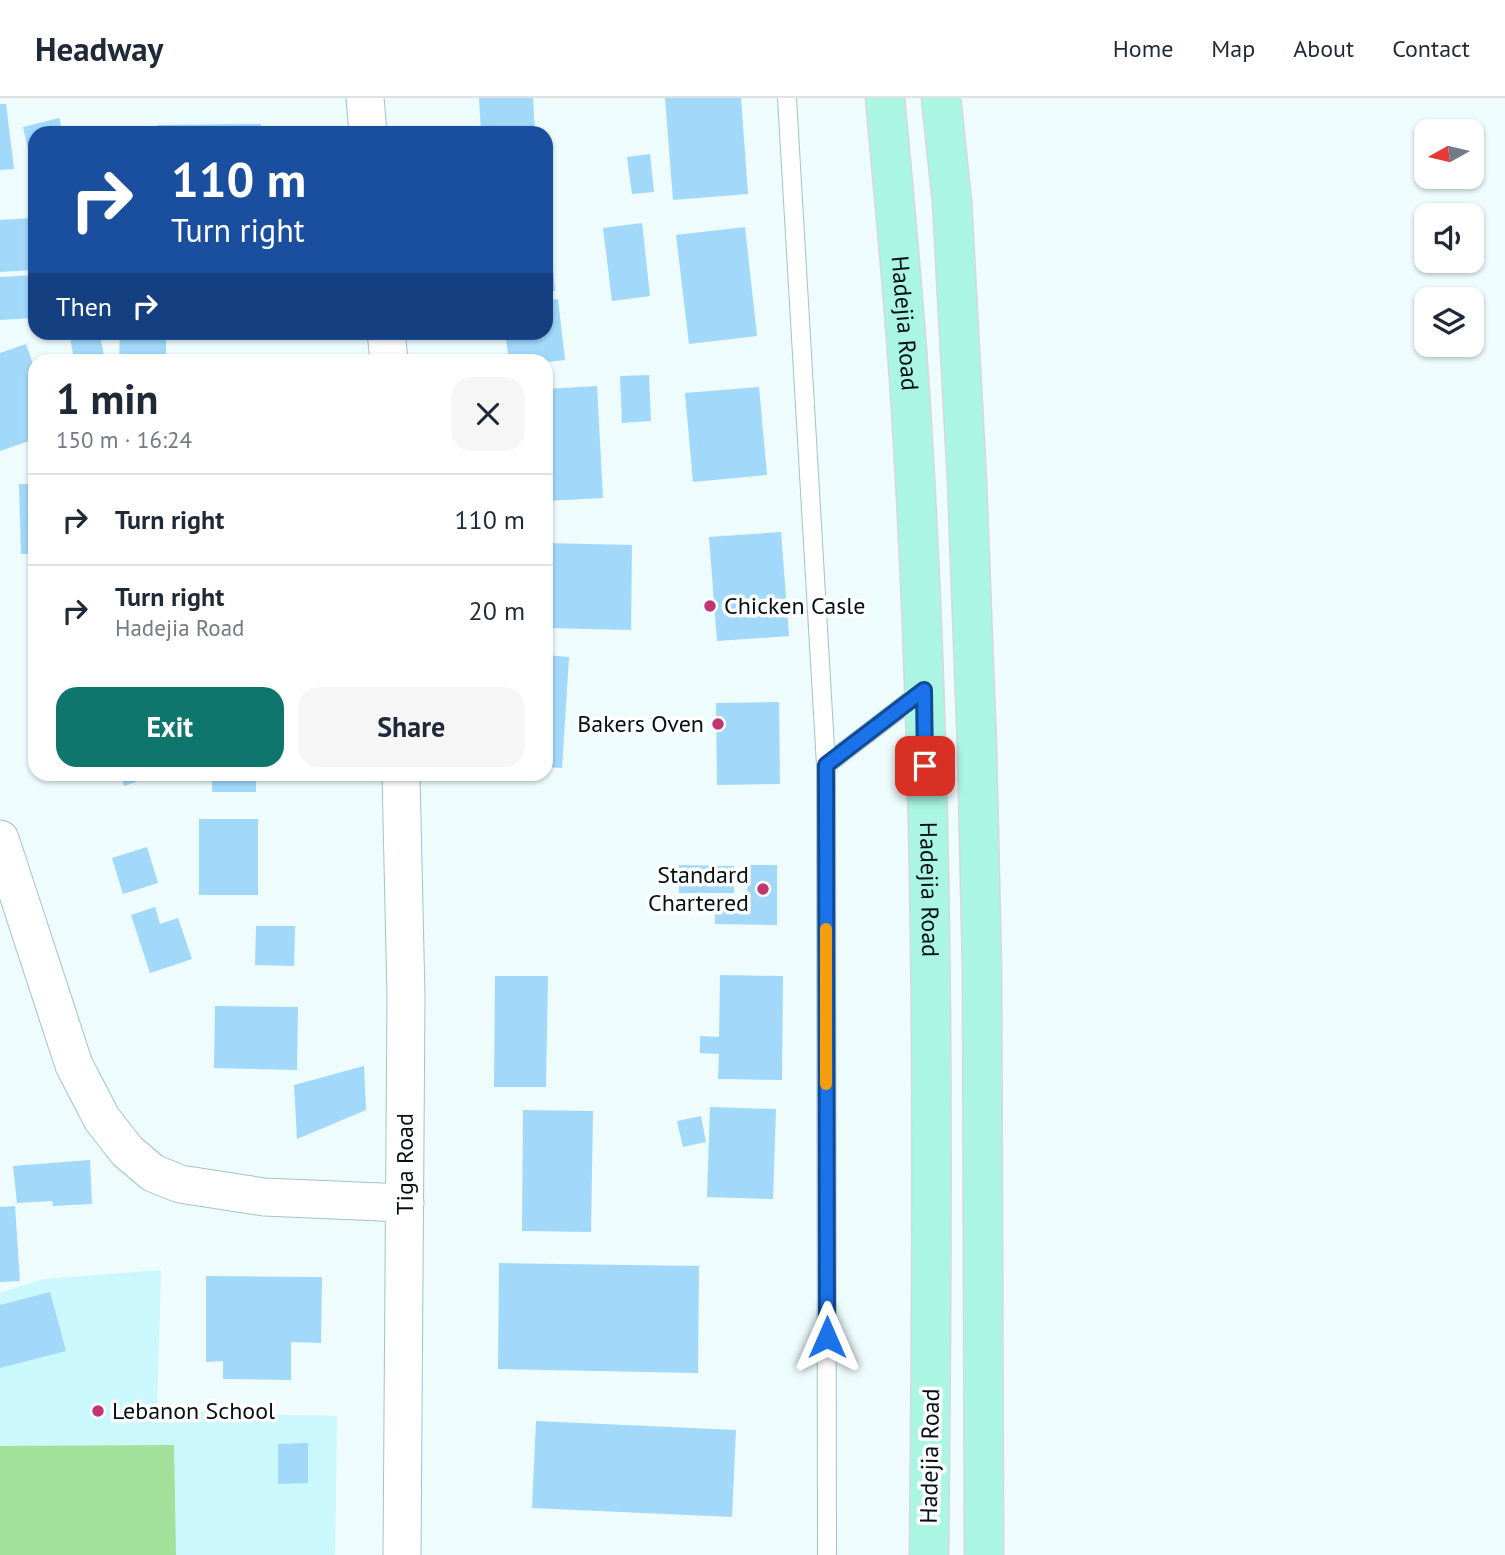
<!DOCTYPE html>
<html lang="en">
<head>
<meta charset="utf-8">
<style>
  body { margin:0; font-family:"PT Sans",sans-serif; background:#f6f6f7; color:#1f2937; height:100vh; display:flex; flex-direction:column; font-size:26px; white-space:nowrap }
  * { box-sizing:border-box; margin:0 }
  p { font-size:23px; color:#747a83 }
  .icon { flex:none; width:38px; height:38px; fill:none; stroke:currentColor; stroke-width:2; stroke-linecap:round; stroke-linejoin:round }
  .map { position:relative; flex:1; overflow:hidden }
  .side { position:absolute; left:28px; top:256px; width:525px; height:427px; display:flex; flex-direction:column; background:#fff; border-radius:21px; box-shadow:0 2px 5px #0004 }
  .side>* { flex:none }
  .banner { position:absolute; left:28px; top:28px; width:525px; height:214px; border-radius:21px; box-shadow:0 2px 5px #0004; background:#1a4fa0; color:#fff; overflow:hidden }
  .needle { width:46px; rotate:262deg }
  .fabs { position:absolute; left:1414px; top:21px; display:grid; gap:14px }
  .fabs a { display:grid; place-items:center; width:70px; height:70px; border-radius:14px; background:#fff; box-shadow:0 2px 5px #0004; font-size:35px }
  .pin { position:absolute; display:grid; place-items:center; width:60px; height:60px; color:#fff; margin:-30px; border-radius:14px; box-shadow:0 4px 10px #0006 }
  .me { position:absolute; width:77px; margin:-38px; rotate:0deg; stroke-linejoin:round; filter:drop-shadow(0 0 5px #0008) }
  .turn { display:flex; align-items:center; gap:24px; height:147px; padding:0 28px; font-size:32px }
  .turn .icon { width:91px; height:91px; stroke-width:2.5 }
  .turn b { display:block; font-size:49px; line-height:60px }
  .then { display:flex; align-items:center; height:66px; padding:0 28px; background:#0003; gap:14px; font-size:26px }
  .round { display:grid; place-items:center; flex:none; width:74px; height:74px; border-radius:21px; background:#f6f6f7 }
  .summary { display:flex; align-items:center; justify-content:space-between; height:119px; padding:0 28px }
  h1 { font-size:42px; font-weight:700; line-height:52px }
  .action { display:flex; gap:14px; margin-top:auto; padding:14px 28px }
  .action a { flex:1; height:80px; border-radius:21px; background:#0f766e; color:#fff; font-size:28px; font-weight:700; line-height:80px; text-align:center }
  .action a+a { background:#f6f6f7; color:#1f2937 }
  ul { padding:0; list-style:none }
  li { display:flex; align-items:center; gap:21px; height:91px; padding:0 28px; border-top:2px solid #e0e1e3 }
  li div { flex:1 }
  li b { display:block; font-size:26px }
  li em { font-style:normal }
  header { display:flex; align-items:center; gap:42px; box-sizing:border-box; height:98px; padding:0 35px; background:#fff; border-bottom:2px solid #e0e1e3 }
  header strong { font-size:33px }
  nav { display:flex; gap:38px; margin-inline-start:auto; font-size:24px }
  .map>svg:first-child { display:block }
  .built { fill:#cbf8fd }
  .green { fill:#a1e19a }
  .building { fill:#a2d9fa }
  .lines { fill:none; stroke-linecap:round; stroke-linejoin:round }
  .service-casing { stroke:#a2c4c7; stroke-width:20 }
  .minor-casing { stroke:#a2c4c7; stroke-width:39 }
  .primary-casing { stroke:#d7d9d9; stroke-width:41 }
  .service { stroke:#fff; stroke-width:18 }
  .minor { stroke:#fff; stroke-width:37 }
  .primary { stroke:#aaf6e2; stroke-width:38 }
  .route-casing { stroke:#114b97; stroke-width:18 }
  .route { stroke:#1a73e8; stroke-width:12 }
  .slow { stroke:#f59e0b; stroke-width:12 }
  .poi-dot { fill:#c03672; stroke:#fff; stroke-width:2.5 }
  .labels { text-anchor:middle; stroke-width:7; stroke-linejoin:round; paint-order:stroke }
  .street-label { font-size:24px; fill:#051011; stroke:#fff }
  .poi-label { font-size:24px; fill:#051011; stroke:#fff; text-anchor:start }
</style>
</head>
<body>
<header>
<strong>Headway</strong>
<nav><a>Home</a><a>Map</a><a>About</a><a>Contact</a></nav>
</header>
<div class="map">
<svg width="1505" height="1457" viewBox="0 0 1505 1457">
  <rect width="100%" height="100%" fill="#eefcfd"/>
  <path class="built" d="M161 1172 157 1311 237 1316 337 1318 335 1457H0V1195L43 1181Z"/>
  <path class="green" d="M174 1347 176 1457H0V1348Z"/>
  <g class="building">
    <path d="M479 0H533L535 35H481Z"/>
    <path d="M665 0H741L748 96 673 102Z"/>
    <path d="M0 6H6L14 71 0 72Z"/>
    <path d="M59 20 63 35H35L34 77 23 29Z"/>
    <path d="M261 26V35H157V27Z"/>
    <path d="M650 56 654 94 632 96 627 59Z"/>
    <path d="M35 120V172L0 174V122Z"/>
    <path d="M546 125H549L555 193 546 194Z"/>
    <path d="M642 125 650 198 612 203 603 130Z"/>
    <path d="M745 129 757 238 689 246 676 137Z"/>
    <path d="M35 177V220L0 222V179Z"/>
    <path d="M558 201 565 262 546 264 509 262 505 234H546V203Z"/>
    <path d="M99 234 105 262H74L70 240Z"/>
    <path d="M120 234H166V262H119Z"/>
    <path d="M26 246 35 272V341L0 353V255Z"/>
    <path d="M649 277 651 323 622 325 620 278Z"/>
    <path d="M597 288 603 400 546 403V291Z"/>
    <path d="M759 289 767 377 693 384 685 295Z"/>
    <path d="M19 386H35V456H21Z"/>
    <path d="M781 434 789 538 717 543 709 439Z"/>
    <path d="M546 445 632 447 631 532 546 530Z"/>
    <path d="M546 557 569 559 562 670 546 669Z"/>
    <path d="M779 604 780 686 717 687 716 605Z"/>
    <path d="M120 676H159L124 688Z"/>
    <rect x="212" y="676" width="44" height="18"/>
    <rect x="199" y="721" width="59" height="76"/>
    <path d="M147 749 158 785 123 796 112 760Z"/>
    <path d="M679 767 734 768V795H679Z"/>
    <path d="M748 767H777V827L715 826V800H747Z"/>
    <path d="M155 809 160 826 178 820 192 861 150 875 131 817Z"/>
    <path d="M256 828H295L294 868 255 867Z"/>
    <path d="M720 877 783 878 782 982 718 981 719 956 700 955V938L719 939Z"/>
    <path d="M495 878H548L546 989H494Z"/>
    <path d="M215 908 298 909 297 972 214 970Z"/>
    <path d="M364 968 366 1012 297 1041 294 987Z"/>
    <path d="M710 1009 776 1011 773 1101 707 1099Z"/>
    <path d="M523 1012 593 1013 591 1134 522 1133Z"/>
    <path d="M701 1018 706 1044 683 1049 677 1023Z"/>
    <path d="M90 1062 92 1106 53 1108 52 1103 17 1105 13 1068Z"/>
    <path d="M15 1108 20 1183 0 1184V1109Z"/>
    <path d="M499 1165 699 1168 698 1275 498 1271Z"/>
    <path d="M206 1178 322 1179 321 1245 291 1244V1282L223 1281V1263L206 1264Z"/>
    <path d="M50 1194 66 1253 0 1270V1207Z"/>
    <path d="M536 1323 736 1332 732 1419 532 1410Z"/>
    <path d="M308 1345V1385L278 1386V1346Z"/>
  </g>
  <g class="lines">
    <defs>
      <g id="service">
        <path d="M787 0 826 667 827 1457"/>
        <path d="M826 667 923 593"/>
      </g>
      <g id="minor">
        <path d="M365 0 368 35"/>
        <path d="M386 234 389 262"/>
        <path d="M401 676 406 899 402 1457"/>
        <path d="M0 741 74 967 102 1021 127 1053 153 1075 180 1086 264 1099 405 1105"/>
      </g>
      <g id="primary">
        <path id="s1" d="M885 0C895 109 906 219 912 329 935 704 933 1081 929 1457"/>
        <path d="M941 0 952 104 967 383 977 650 982 871 984 1457"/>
      </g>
    </defs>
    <use href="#service" class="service-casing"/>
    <use href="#minor" class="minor-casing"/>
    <use href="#primary" class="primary-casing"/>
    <use href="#service" class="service"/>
    <use href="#minor" class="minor"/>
    <use href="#primary" class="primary"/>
  </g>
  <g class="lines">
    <defs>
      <path id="route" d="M827 1239 826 667 924 592 925 668"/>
    </defs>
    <use href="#route" class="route-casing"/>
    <use href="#route" class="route"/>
    <path class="slow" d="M826 831V986"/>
  </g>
  <g class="poi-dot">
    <circle cx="710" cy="508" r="7"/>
    <circle cx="718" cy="626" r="7"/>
    <circle cx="763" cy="791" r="7"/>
    <circle cx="98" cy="1313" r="7"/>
  </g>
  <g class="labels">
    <g class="street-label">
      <text dy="8" stroke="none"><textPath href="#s1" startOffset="226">Hadejia Road</textPath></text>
      <text dy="8" stroke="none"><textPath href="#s1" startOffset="793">Hadejia Road</textPath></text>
      <text transform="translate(405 1066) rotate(-90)" y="8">Tiga Road</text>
      <text transform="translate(930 1358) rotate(-89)" y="8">Hadejia Road</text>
    </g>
    <g class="poi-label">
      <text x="724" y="516">Chicken Casle</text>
      <text x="704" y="634" text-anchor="end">Bakers Oven</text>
      <text x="749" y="785" text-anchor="end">Standard<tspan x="749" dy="28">Chartered</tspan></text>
      <text x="112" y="1321">Lebanon School</text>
    </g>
  </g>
</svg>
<div class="fabs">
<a><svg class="needle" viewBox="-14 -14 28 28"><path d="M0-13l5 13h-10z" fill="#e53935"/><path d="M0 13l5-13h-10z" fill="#747a83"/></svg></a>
<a><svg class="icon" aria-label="sound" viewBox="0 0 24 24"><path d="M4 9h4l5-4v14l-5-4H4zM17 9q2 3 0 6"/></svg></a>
<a><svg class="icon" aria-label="layers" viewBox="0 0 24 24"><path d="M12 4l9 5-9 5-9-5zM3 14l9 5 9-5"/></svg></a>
</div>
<div class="pin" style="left:925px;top:668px;background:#d93025"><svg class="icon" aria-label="arrive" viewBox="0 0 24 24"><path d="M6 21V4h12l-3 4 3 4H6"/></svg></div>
<svg class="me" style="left:827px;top:1239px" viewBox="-20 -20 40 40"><path d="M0-17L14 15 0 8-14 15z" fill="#1a73e8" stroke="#fff" stroke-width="4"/></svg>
<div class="banner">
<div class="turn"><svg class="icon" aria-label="right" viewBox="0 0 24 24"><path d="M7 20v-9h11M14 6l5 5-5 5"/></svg><div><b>110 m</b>Turn right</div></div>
<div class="then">Then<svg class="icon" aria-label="right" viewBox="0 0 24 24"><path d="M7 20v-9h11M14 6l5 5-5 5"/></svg></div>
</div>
<section class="side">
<div class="summary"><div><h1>1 min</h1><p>150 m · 16:24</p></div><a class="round"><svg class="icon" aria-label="close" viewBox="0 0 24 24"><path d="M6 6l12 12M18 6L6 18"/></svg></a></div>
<ul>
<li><svg class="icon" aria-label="right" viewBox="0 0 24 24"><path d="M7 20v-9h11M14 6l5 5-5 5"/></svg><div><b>Turn right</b></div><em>110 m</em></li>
<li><svg class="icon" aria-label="right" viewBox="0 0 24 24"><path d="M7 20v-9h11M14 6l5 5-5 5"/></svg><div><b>Turn right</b><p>Hadejia Road</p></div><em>20 m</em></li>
</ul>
<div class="action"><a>Exit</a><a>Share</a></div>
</section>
</div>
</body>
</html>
